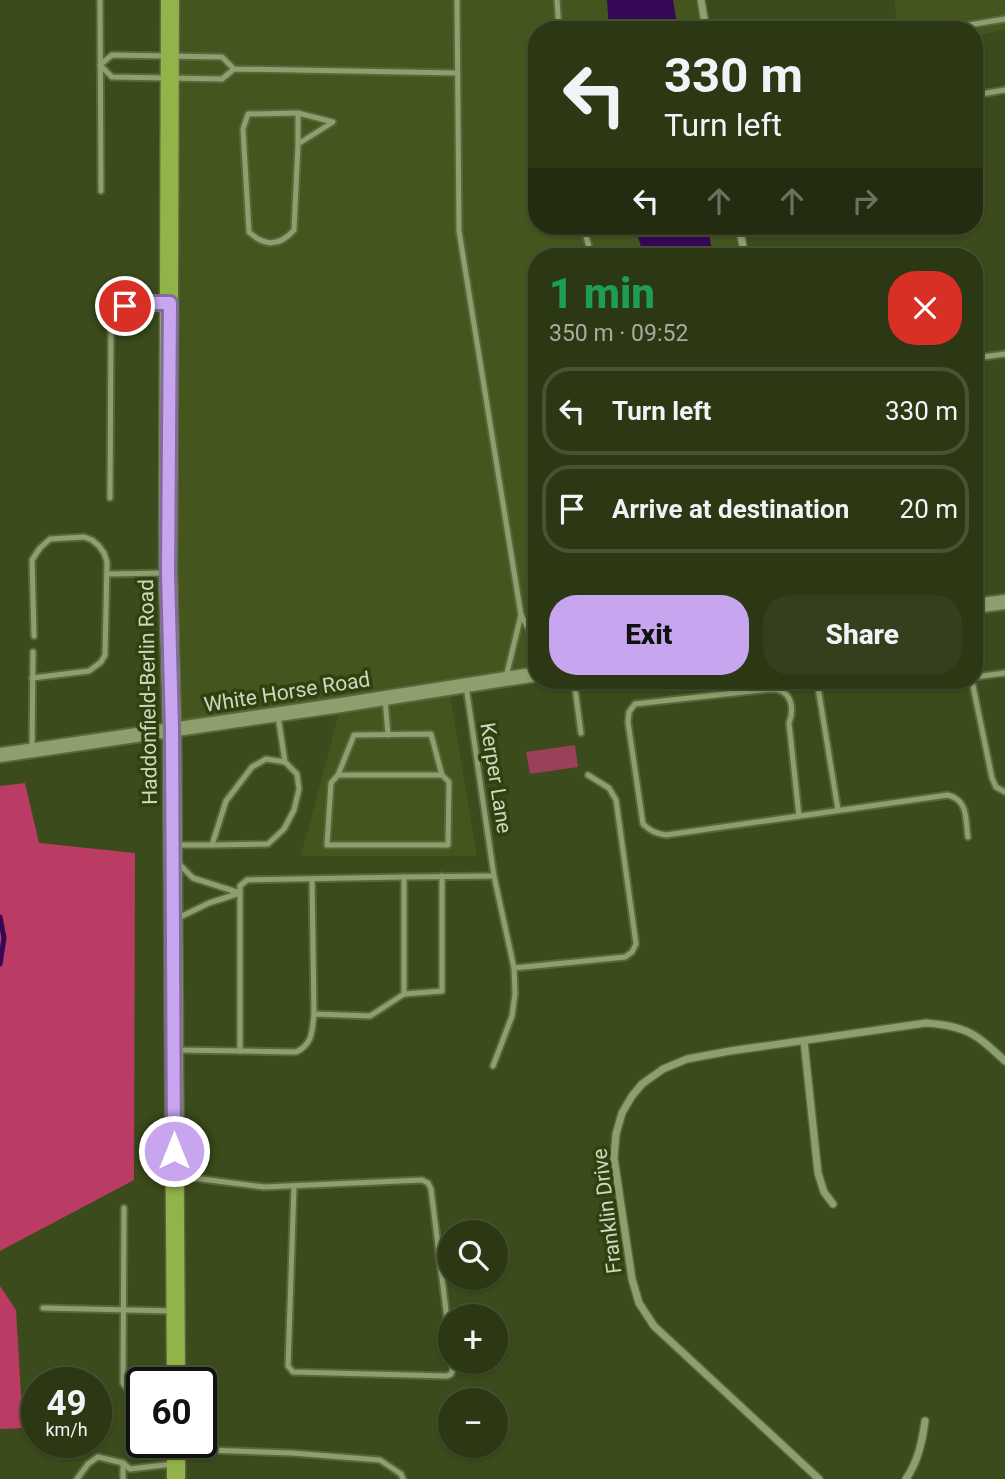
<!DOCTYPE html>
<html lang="en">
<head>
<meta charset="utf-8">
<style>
  body { margin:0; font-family:Roboto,sans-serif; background:#343f1d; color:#f1f3f6; height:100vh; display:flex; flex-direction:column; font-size:26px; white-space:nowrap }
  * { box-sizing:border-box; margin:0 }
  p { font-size:23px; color:#a6aca0 }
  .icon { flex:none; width:38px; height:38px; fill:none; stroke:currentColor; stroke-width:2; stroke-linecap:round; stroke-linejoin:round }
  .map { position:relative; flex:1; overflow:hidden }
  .sheet { position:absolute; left:528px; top:248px; width:455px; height:441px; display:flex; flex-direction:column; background:#2c3814; border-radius:28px; box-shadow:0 2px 5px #0004,0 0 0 2px #485234 }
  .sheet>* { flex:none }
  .top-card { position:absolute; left:528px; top:21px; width:455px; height:214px; border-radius:28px; box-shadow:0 2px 5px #0004,0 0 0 2px #485234; background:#2c3814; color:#f1f3f6; overflow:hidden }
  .controls { position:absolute; left:438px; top:1220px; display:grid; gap:14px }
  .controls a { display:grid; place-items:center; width:70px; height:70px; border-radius:50%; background:#2c3814; box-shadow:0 2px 5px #0004,0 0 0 2px #485234; font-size:35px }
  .speed { position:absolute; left:21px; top:1367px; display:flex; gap:14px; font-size:35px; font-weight:700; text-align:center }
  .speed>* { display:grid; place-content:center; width:91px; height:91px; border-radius:50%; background:#2c3814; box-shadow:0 2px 5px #0004,0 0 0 2px #485234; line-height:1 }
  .speed small { font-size:18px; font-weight:400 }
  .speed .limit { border:4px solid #111; border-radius:10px; background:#fff; color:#111 }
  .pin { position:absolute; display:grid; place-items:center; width:60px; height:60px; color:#fff; margin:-30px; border:4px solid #fff; border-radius:50%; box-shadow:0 2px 7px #0007 }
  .me { position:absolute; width:77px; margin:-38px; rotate:0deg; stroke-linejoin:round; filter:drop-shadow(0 0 5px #0008) }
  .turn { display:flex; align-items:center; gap:24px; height:147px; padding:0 21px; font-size:32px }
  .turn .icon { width:91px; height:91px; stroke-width:2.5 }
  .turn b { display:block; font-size:49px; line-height:60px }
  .lanes { display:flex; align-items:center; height:66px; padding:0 21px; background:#0003; justify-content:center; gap:35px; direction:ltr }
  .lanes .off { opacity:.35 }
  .round { display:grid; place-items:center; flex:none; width:74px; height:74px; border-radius:28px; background:#343f1d }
  .head { display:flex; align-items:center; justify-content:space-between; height:119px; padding:0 21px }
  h1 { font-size:42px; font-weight:800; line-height:52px; color:#1e9e55 }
  .cta { display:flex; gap:14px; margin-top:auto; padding:14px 21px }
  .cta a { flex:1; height:80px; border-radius:28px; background:#c7a6ef; color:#111; font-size:28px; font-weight:800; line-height:80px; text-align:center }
  .cta a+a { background:#343f1d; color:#f1f3f6 }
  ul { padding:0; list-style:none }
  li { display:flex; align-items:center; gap:21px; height:88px; margin:0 14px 10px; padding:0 7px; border:4px solid #485234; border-radius:28px }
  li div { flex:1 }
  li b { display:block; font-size:26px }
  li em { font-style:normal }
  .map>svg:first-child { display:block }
  .built { fill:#44561e }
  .green { fill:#984159 }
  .forest { fill:#ba3c64 }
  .water { fill:#360657 }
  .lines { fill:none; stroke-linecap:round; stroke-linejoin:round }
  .stream { stroke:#360657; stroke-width:5 }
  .service-casing { stroke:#59663d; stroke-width:9 }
  .minor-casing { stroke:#59663d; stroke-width:10 }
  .secondary-casing { stroke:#59663d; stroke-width:18 }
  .primary-casing { stroke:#59663d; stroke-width:21 }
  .service { stroke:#8c9f6d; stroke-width:5 }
  .minor { stroke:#8c9f6d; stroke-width:7 }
  .secondary { stroke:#8c9f6d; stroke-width:14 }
  .primary { stroke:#92b34a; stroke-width:18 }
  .route-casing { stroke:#816c9b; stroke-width:18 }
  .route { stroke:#c7a6ef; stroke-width:12 }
  .labels { text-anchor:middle; stroke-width:7; stroke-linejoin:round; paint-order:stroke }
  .street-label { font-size:21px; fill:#ced8be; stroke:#31400f }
</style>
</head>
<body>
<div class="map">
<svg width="1005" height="1479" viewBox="0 0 1005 1479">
  <rect width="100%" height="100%" fill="#3b4b1b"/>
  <g class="built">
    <path d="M170 0H701L706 30H537V226H739L745 257H537V674L449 689 477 856H301L341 706 172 730Z"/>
    <path d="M894 0H1005V30L975 36V30H899Z"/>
  </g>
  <path class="green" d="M575 745 578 767 530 774 526 752Z"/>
  <g class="forest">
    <path d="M25 783 39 843 135 853 134 1180 0 1251V786Z"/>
    <path d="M0 1286 16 1310 23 1428 0 1429Z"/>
  </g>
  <g class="water">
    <path d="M607 0H673L678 30H609Z"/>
    <path d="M635 226H708L713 257H644Z"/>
  </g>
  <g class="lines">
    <path class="stream" d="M0 917 4 938 0 964"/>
    <defs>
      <g id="service">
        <path d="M100 0 101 191"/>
        <path d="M457 0 459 231 521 615 537 644"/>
        <path d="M557 0 559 30"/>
        <path d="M939 30 1005 19"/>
        <path d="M234 69 222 57 112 55 100 65 112 77 222 79 234 69 458 73"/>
        <path d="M975 95 1005 90"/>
        <path d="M298 113V144L294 230C280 246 265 247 249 232L243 129 248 114 298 113 333 122 298 144"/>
        <path d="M583 226 592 257"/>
        <path d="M975 358 1005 354"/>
        <path d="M110 498 111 326C119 297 142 303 166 303"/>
        <path d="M107 574 167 573"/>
        <path d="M506 677 521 615"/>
        <path d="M975 677 1005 673"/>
        <path d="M32 678 89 671 101 662 105 655 107 562 104 553 99 546 92 540 84 537 50 539 40 548 32 560 34 636"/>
        <path d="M574 681 581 733"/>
        <path d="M817 681 838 810"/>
        <path d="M972 681 992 778 996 787 1005 792"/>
        <path d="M926 683 944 681"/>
        <path d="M466 686 494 876 514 968 515 994 512 1016 493 1066"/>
        <path d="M385 699 388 735"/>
        <path d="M278 716 285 762"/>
        <path d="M431 734 442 775 449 782 448 845H327L331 783 338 775 354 735Z"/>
        <path d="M32 750 33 652"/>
        <path d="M266 759 285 762 297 774 299 789 294 810 284 829 268 844 212 845 226 801 252 767Z"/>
        <path d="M338 775H442"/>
        <path d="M799 816 789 723C795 707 791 689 771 689L635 704 629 712 628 722 643 824C650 831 656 834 666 835L948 795C969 801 965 819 968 837"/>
        <path d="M177 845H212"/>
        <path d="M178 863 193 878 240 893"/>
        <path d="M312 879 314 1014"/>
        <path d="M178 918 209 903 240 893"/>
        <path d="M514 968 625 957 632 952 636 944 616 800 609 788 588 775"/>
        <path d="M404 994 442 991V876"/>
        <path d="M177 1050 296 1052C313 1044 312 1031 314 1014L370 1016 404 994V877L494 876"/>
        <path d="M240 1051V886L247 880 404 877"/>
        <path d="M178 1176 264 1187 422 1180 428 1183 431 1189 450 1343"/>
        <path d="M294 1186 288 1366 293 1372 447 1376 451 1374 453 1369 452 1362"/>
        <path d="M124 1208 123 1383 130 1393 142 1398"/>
        <path d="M43 1308 172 1311"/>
        <path d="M179 1449 292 1453 380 1460 401 1474 403 1479"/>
        <path d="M123 1463V1479"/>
        <path d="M77 1479 88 1464 98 1457 123 1463 130 1469 173 1464"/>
      </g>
      <g id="minor">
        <path d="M701 0 706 30"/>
        <path d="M739 226 745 257"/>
        <path d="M804 1041 818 1173 824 1192 833 1204"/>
        <path d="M819 1479 654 1326 639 1303 632 1279 614 1158 616 1134 622 1113 632 1096 642 1084 663 1069 687 1059 730 1051 926 1023C967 1026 976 1034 1005 1061"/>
        <path d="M906 1479C918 1461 922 1443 925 1421"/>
      </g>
      <g id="secondary">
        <path d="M975 606 1005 602"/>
        <path d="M0 755 341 705 537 674"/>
      </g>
      <g id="primary">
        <path d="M170 0 168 573 172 730 176 1382"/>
        <path d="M176 1479V1442"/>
      </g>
    </defs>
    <use href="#service" class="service-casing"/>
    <use href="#minor" class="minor-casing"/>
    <use href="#secondary" class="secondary-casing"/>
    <use href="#primary" class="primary-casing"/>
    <use href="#service" class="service"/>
    <use href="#minor" class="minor"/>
    <use href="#secondary" class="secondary"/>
    <use href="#primary" class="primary"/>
  </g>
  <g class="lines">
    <defs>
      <path id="route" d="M125 306 134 303H170L168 573 172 730 174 1151"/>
    </defs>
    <use href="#route" class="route-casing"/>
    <use href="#route" class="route"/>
  </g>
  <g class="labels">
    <g class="street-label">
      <text transform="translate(148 692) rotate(-91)" y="7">Haddonfield-Berlin Road</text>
      <text transform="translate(287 692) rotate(-9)" y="7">White Horse Road</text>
      <text transform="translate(496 778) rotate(81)" y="7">Kerper Lane</text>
      <text transform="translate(607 1211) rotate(-97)" y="7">Franklin Drive</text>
    </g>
  </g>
</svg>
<div class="controls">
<a><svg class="icon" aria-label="search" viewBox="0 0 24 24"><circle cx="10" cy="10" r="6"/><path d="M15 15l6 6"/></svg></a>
<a>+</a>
<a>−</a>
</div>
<div class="speed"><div>49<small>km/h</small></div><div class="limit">60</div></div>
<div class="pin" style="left:125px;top:306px;background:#d93025"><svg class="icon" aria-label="arrive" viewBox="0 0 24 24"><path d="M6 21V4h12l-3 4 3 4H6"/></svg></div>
<svg class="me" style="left:174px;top:1151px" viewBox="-20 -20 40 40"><circle r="17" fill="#c7a6ef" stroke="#fff" stroke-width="3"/><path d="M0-11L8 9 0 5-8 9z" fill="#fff"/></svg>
<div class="top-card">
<div class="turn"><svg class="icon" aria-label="left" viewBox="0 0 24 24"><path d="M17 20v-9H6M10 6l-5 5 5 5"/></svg><div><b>330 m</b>Turn left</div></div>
<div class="lanes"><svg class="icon" aria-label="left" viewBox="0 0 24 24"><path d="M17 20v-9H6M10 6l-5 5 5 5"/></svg><svg class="icon off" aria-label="ahead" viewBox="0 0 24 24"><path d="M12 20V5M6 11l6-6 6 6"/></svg><svg class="icon off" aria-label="ahead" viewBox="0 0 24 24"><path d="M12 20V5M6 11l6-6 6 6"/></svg><svg class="icon off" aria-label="right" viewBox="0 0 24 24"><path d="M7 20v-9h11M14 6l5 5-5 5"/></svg></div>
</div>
<section class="sheet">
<div class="head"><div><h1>1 min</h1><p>350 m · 09:52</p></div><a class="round" style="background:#d93025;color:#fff"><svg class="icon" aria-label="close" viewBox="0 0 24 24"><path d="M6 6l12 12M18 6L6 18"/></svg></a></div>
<ul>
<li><svg class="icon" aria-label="left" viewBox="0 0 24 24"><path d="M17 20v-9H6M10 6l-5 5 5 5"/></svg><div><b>Turn left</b></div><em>330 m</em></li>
<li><svg class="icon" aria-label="arrive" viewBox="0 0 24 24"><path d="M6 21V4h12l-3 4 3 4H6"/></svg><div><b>Arrive at destination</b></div><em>20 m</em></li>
</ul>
<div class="cta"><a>Exit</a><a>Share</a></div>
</section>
</div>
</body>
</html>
